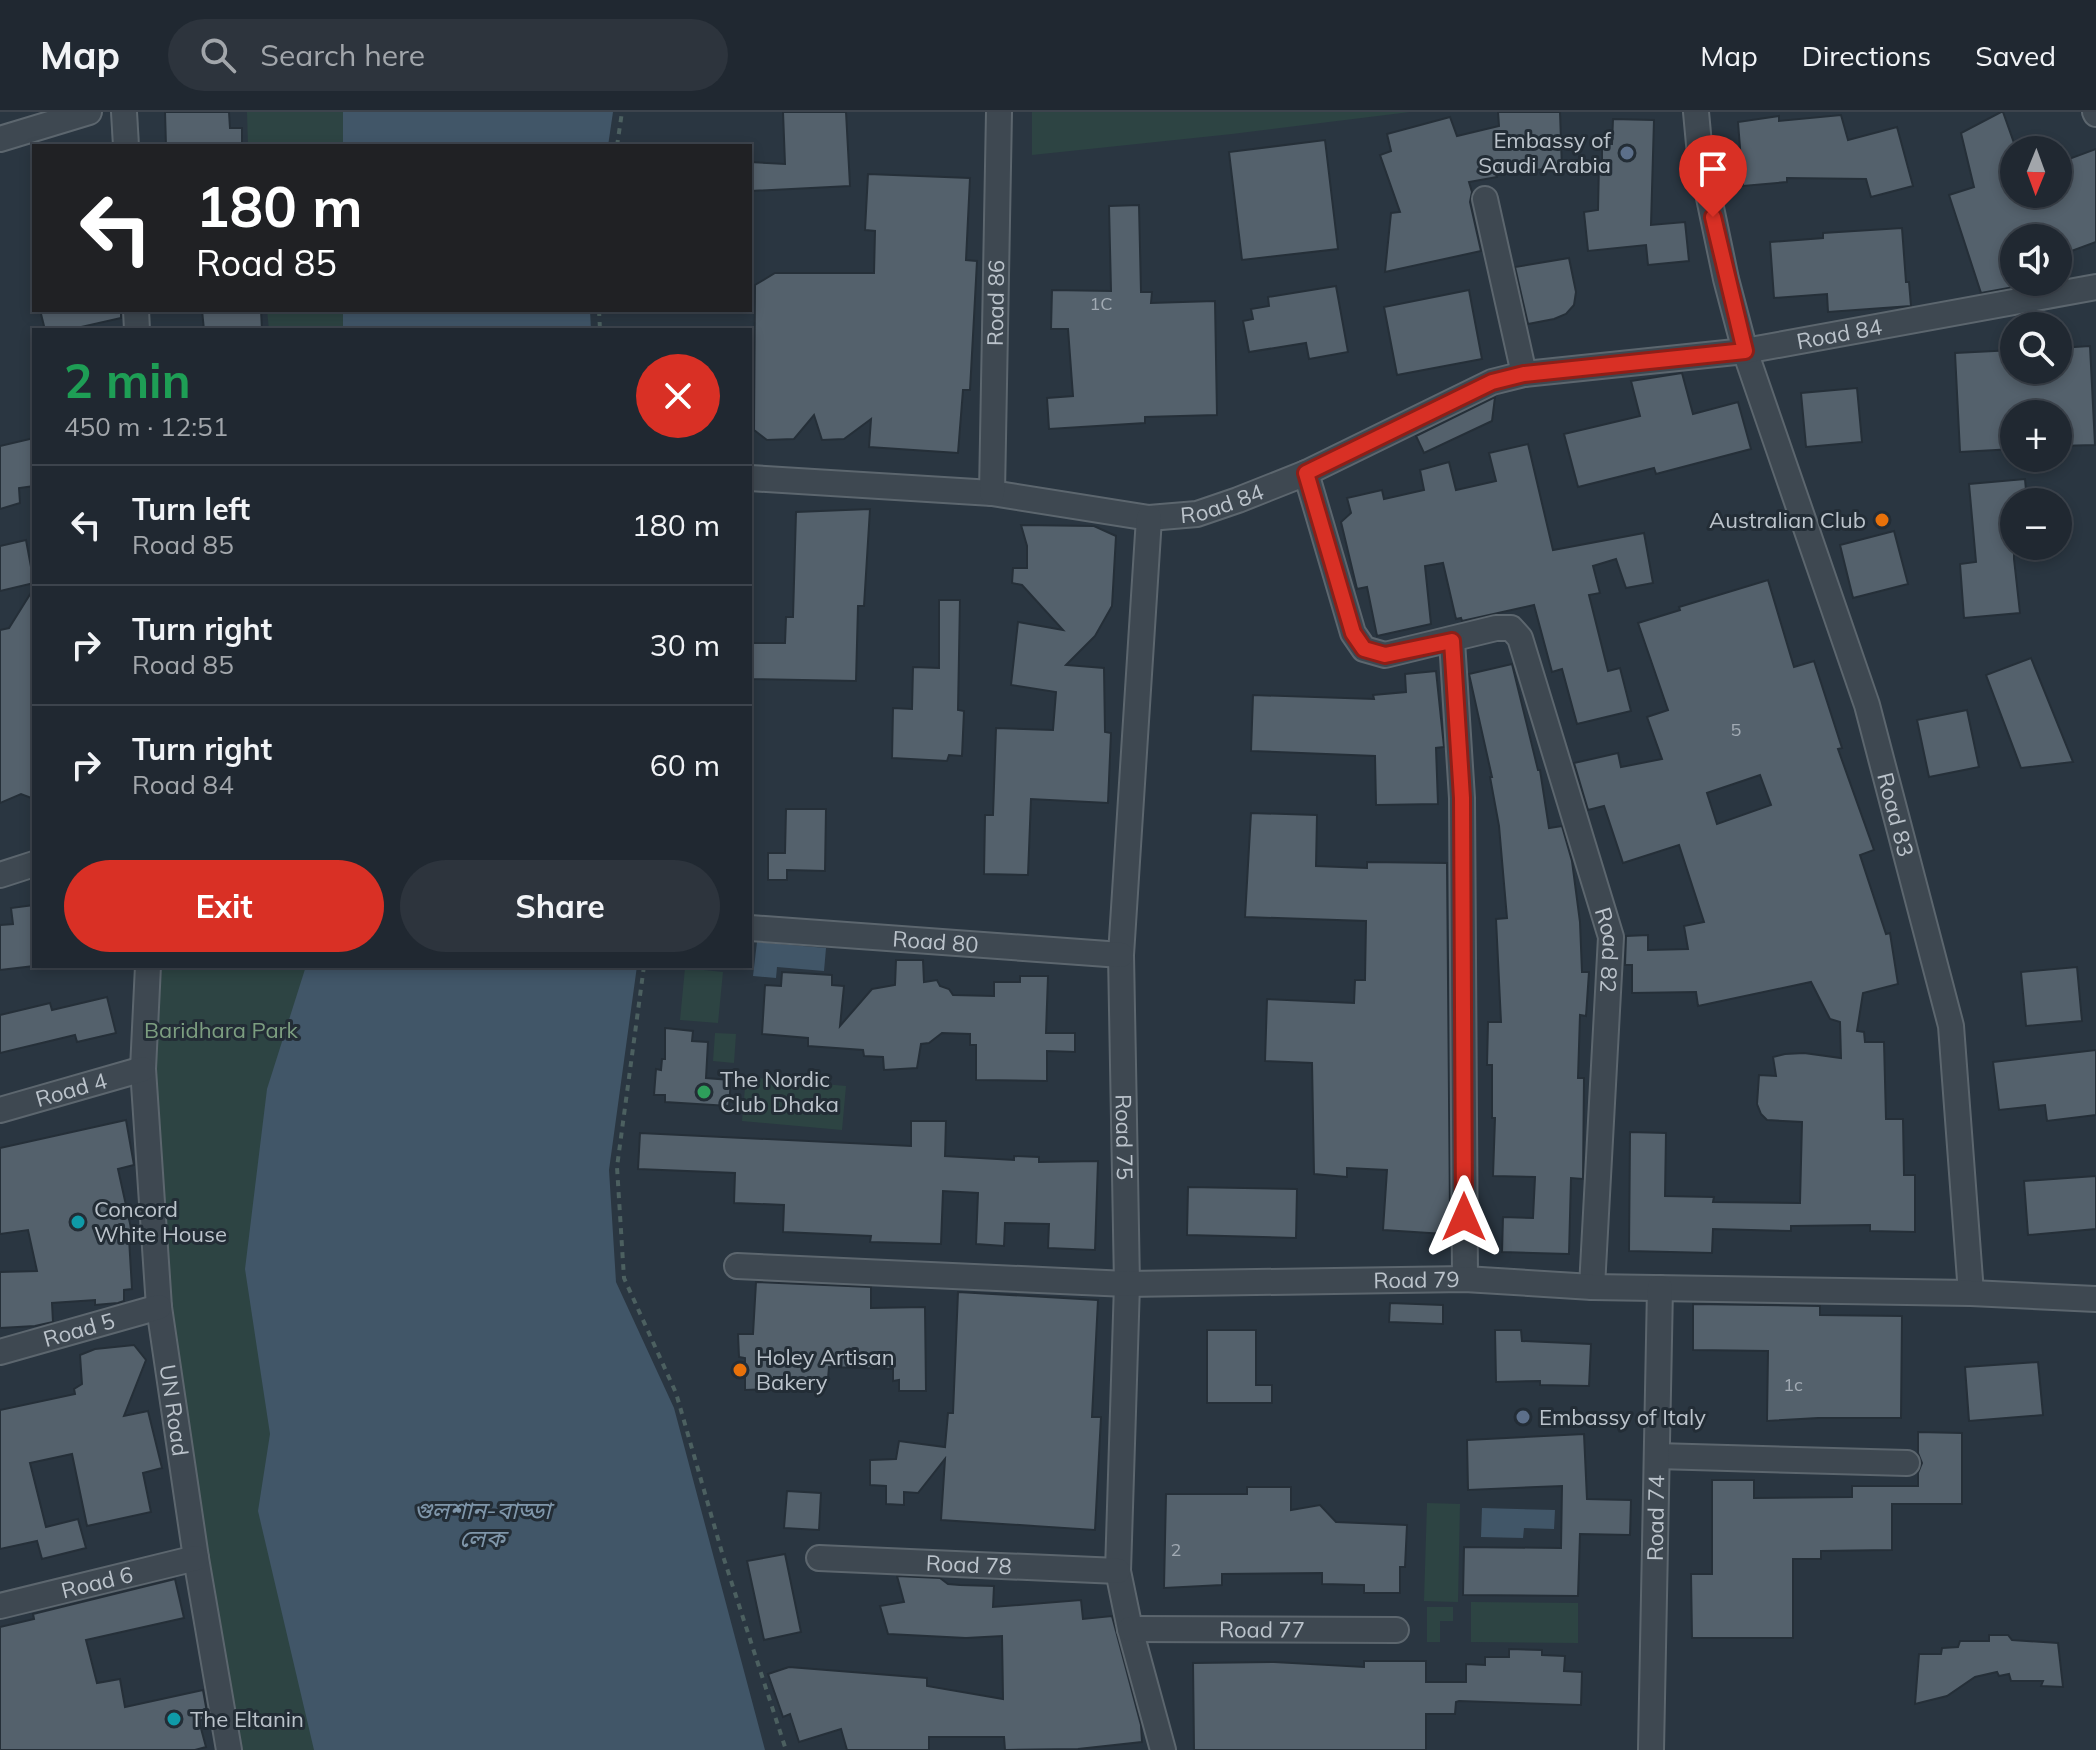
<!DOCTYPE html>
<html lang="en">
<head>
<meta charset="utf-8">
<style>
  body { margin:0; font-family:Mulish,"Noto Sans Bengali",sans-serif; background:#2d343d; color:#f1f3f6; height:100vh; display:flex; flex-direction:column; font-size:30px; white-space:nowrap }
  * { box-sizing:border-box; margin:0 }
  p { font-size:26px; color:#a2a6ab }
  .icon { flex:none; width:44px; height:44px; fill:none; stroke:currentColor; stroke-width:2; stroke-linecap:round; stroke-linejoin:round }
  .map { position:relative; flex:1; overflow:hidden }
  .side { position:absolute; left:32px; top:216px; width:720px; height:640px; display:flex; flex-direction:column; background:#202831; border-radius:0px; box-shadow:0 4px 12px #0003,0 0 0 2px #3d444d }
  .side>* { flex:none }
  .guide { position:absolute; left:32px; top:32px; width:720px; height:168px; border-radius:0px; box-shadow:0 4px 12px #0003,0 0 0 2px #3d444d; background:#202124; color:#fff; overflow:hidden }
  .needle { width:52px; rotate:181deg }
  .tools { position:absolute; left:2000px; top:24px; display:grid; gap:16px }
  .tools a { display:grid; place-items:center; width:72px; height:72px; border-radius:50%; background:#202831; box-shadow:0 4px 12px #0003,0 0 0 2px #3d444d; font-size:40px }
  .pin { position:absolute; display:grid; place-items:center; width:68px; height:68px; color:#fff; margin:-82px -34px; border-radius:50% 50% 50% 0; rotate:-45deg; box-shadow:0 0 8px #0007 }
  .pin .icon { rotate:45deg }
  .me { position:absolute; width:88px; margin:-44px; rotate:0deg; stroke-linejoin:round; filter:drop-shadow(0 0 6px #0008) }
  .turn { display:flex; align-items:center; gap:28px; height:168px; padding:0 32px; font-size:36px }
  .turn .icon { width:104px; height:104px; stroke-width:2.5 }
  .turn b { display:block; font-size:56px; line-height:68px }
  .round { display:grid; place-items:center; flex:none; width:84px; height:84px; border-radius:42px; background:#2d343d }
  .head { display:flex; align-items:center; justify-content:space-between; height:136px; padding:0 32px }
  h1 { font-size:48px; font-weight:700; line-height:60px; color:#1e9e55 }
  .cta { display:flex; gap:16px; margin-top:auto; padding:16px 32px }
  .cta a { flex:1; height:92px; border-radius:48px; background:#d93025; color:#fff; font-size:32px; font-weight:700; line-height:92px; text-align:center }
  .cta a+a { background:#2d343d; color:#f1f3f6 }
  ul { padding:0; list-style:none }
  li { display:flex; align-items:center; gap:24px; height:120px; padding:0 32px; border-top:2px solid #3d444d }
  li div { flex:1 }
  li b { display:block; font-size:30px }
  li em { font-style:normal }
  header { display:flex; align-items:center; gap:48px; box-sizing:border-box; height:112px; padding:0 40px; background:#202831; border-bottom:2px solid #3d444d }
  header strong { font-size:38px }
  nav { display:flex; gap:44px; margin-inline-start:auto; font-size:28px }
  .search { width:560px; height:72px; background:#2d343d; display:flex; align-items:center; gap:20px; box-sizing:border-box; padding:0 28px; border-radius:44px; color:#a2a6ab; font-size:30px }
  .map>svg:first-child { display:block }
  .green { fill:#2d4443 }
  .water { fill:#415668 }
  .building { fill:#54616c; stroke:#252f38; stroke-width:2; fill-rule:evenodd }
  .lines { fill:none; stroke-linecap:round; stroke-linejoin:round }
  .minor-casing { stroke:#5c666e; stroke-width:28 }
  .path { stroke:#4c6060; stroke-width:4; stroke-dasharray:6 6; stroke-linecap:butt }
  .minor { stroke:#3e4851; stroke-width:24 }
  .route-casing { stroke:#8d1f18; stroke-width:20 }
  .route { stroke:#d93025; stroke-width:14 }
  .service-dot { fill:#5c6f8a; stroke:#232d36; stroke-width:3 }
  .food-dot { fill:#e8710a; stroke:#232d36; stroke-width:3 }
  .leisure-dot { fill:#2e9e5b; stroke:#232d36; stroke-width:3 }
  .culture-dot { fill:#0f9aa8; stroke:#232d36; stroke-width:3 }
  .labels { text-anchor:middle; stroke-width:6; stroke-linejoin:round; paint-order:stroke }
  .number-label { font-size:18px; fill:#a1aab3 }
  .poi-label { font-size:22px; fill:#bbc3cb; stroke:#232d36; text-anchor:start }
  .street-label { font-size:22px; fill:#bbc3cb; stroke:#232d36 }
  .park-label { font-size:22px; fill:#7c9e80; stroke:#232d36 }
  .water-label { font-size:24px; font-style:italic; fill:#7f96aa; stroke:#232d36 }
</style>
</head>
<body>
<header>
<strong>Map</strong>
<div class="search"><svg class="icon" aria-label="search" viewBox="0 0 24 24"><circle cx="10" cy="10" r="6"/><path d="M15 15l6 6"/></svg>Search here</div>
<nav><a>Map</a><a>Directions</a><a>Saved</a></nav>
</header>
<div class="map">
<svg width="2096" height="1638" viewBox="0 0 2096 1638">
  <rect width="100%" height="100%" fill="#2a3641"/>
  <g class="green">
    <path d="M247 0H346V34H248Z"/>
    <path d="M1032 0H1410L1232 22 1032 43Z"/>
    <path d="M267 198H347L348 218H269Z"/>
    <path d="M162 854H309L323 1638H238L205 1436 172 1194 155 957Z"/>
    <path d="M685 856 723 860 718 911 680 908Z"/>
    <path d="M715 921 736 922 734 951 713 949Z"/>
    <path d="M746 965 846 974 842 1018 742 1009Z"/>
    <path d="M1427 1391 1460 1392 1458 1490 1424 1489Z"/>
    <path d="M1471 1490 1578 1491V1531L1471 1530Z"/>
    <path d="M1427 1495H1453V1509H1440V1530H1427Z"/>
  </g>
  <g class="water">
    <path d="M343 0H613L608 34H343Z"/>
    <path d="M343 198H590L591 218H343Z"/>
    <path d="M757 830 826 836 824 859 777 855 776 866 753 864Z"/>
    <path d="M306 854H637L609 1058 616 1170 674 1296 765 1638H314L258 1399 270 1322 245 1157 267 977Z"/>
    <path d="M1482 1396 1555 1398 1554 1417 1524 1416 1523 1426 1481 1425Z"/>
  </g>
  <g class="building">
    <path d="M165 0H229L230 16H242V34H166Z"/>
    <path d="M783 0H846L850 74 750 79V50L785 52Z"/>
    <path d="M1498 0H1560L1562 57 1520 58V61H1496L1497 65 1469 70 1472 80 1470 90 1481 139 1385 160 1391 101 1400 100 1380 43 1391 39 1387 22 1450 5 1457 24 1499 14Z"/>
    <path d="M2001 0H2003L2014 31V44L2006 46 2014 71V82H2058V51L2096 37V130L2058 144V126H2014V175L1981 181 1949 83 1974 75 1961 21Z"/>
    <path d="M1841 3 1848 28 1897 15 1913 74 1871 85 1866 67 1787 66V70L1743 74 1738 10 1779 4V9Z"/>
    <path d="M1613 7 1654 8 1651 113 1685 110 1689 149 1648 153 1646 133 1588 139 1584 100 1598 98 1599 50H1602V32H1612Z"/>
    <path d="M1325 28 1338 137 1242 148 1229 40Z"/>
    <path d="M868 62 970 66 966 148 977 149 974 205 970 278H963L958 341 869 335 871 307 844 327 822 328 814 303 794 327 767 328 754 318 755 173 775 161H874L875 119 865 118Z"/>
    <path d="M1139 93 1141 180H1152L1151 191 1215 189 1217 303 1145 305V311L1049 317 1047 286 1073 284 1068 217H1051L1052 178 1111 179 1109 94Z"/>
    <path d="M1902 116 1906 170H1909L1911 194 1828 200 1827 182 1774 186 1770 130 1823 126V121Z"/>
    <path d="M1569 146 1576 180 1574 193 1566 202 1554 207 1528 212 1515 155Z"/>
    <path d="M1336 174 1348 240 1309 247 1306 231 1249 240 1243 209 1253 207 1251 197 1269 194 1268 185Z"/>
    <path d="M1469 178 1482 247 1397 263 1384 195Z"/>
    <path d="M40 198H121V206L68 218H45Z"/>
    <path d="M202 198H261L262 218H204Z"/>
    <path d="M2090 234 2095 333 2058 334V302H2014V337L1960 340 1955 241 2014 238V258H2058V236Z"/>
    <path d="M1682 261 1693 302 1738 290 1751 337 1656 362 1654 356 1578 375 1564 322 1640 304 1631 269Z"/>
    <path d="M1857 276 1862 330 1806 335 1801 281Z"/>
    <path d="M1495 285 1492 309 1424 341 1416 324Z"/>
    <path d="M34 326V374L19 376 20 391 0 397V334Z"/>
    <path d="M1528 332 1553 438 1644 421 1653 471 1626 476 1616 447 1593 454 1600 481 1589 483 1608 559 1620 556 1631 599 1577 612 1562 557 1552 560 1534 493 1462 509 1461 506 1456 507 1443 451 1425 454 1431 512 1377 524 1367 475 1357 477 1341 410 1351 401 1347 386 1382 378 1384 387 1424 378 1420 358 1449 350 1456 378 1496 369 1489 341Z"/>
    <path d="M2025 367 2027 390H2014V447L2020 501 1964 506 1960 452 1976 450 1969 372Z"/>
    <path d="M870 397 864 494H858L856 569 750 567V531H785L786 505H793L796 400Z"/>
    <path d="M1021 413 1094 414 1116 424 1112 494 1095 524 1066 553 1104 556 1105 620 1111 621 1108 691 1031 687 1028 763 984 762 985 703H993L996 616 1053 618 1056 580 1011 573 1018 510 1063 518 1022 473 1012 471 1013 456H1027V434Z"/>
    <path d="M1894 419 1908 472 1853 486 1840 433Z"/>
    <path d="M26 428 34 471 0 479V434Z"/>
    <path d="M1768 468 1794 555 1814 549 1842 636 1838 637 1874 738 1860 743 1886 822 1890 821 1898 872 1863 881 1857 919 1864 920 1865 930H1884L1886 1007H1903L1904 1063H1915V1120L1870 1119V1113L1791 1114V1119L1713 1117 1712 1141 1629 1139 1630 1020 1666 1021 1665 1084 1714 1085 1713 1090 1800 1091 1802 1010 1767 1008 1761 1002 1757 992 1759 963 1776 964 1773 945 1785 942 1804 941 1841 946 1840 910 1830 907 1811 870 1698 894 1696 880 1632 881V853H1625L1626 824 1648 823V838L1688 837 1684 814 1704 810 1679 733 1623 751 1604 694 1588 698 1574 651 1618 641 1621 655 1662 647 1647 605 1668 598 1638 511 1680 498 1679 495ZM1760 663 1771 693 1717 712 1707 681Z"/>
    <path d="M34 476V687L21 682 0 691V518L9 516Z"/>
    <path d="M939 488H960L958 598 964 599 962 644 949 643 947 649 892 646 893 596 912 597 913 555 939 556Z"/>
    <path d="M2031 546 2073 650 2021 656 1986 563Z"/>
    <path d="M1512 552 1538 658H1540L1549 716 1562 714 1572 749 1580 810 1582 860H1589L1586 904 1580 903 1578 966H1584L1583 1067 1571 1066 1569 1142 1502 1140 1503 1105 1533 1106 1535 1065 1493 1064 1495 1006H1492V953H1487L1488 910H1501L1496 807 1507 806 1499 714 1490 665H1492L1469 562Z"/>
    <path d="M1436 559 1444 635 1436 636 1438 692 1376 693 1375 644 1251 639 1253 583 1374 587 1373 583 1406 580 1405 562Z"/>
    <path d="M1967 598 1979 655 1929 665 1917 608Z"/>
    <path d="M786 697H826L825 759 787 758V768H768V741H785Z"/>
    <path d="M1251 701 1317 703 1316 754 1367 756V750L1447 751 1450 1104H1445V1122L1383 1118 1387 1058 1347 1056V1065L1314 1062 1312 951 1265 949 1267 887 1354 891 1355 868H1365L1366 809 1245 805Z"/>
    <path d="M34 793V854L0 858V813L13 812 11 796Z"/>
    <path d="M896 848H923L924 870 937 868 940 874 949 877 953 883 994 884V870H1020V864H1048L1046 921H1075V940L1047 939V969L976 968V933H970V922L942 921 929 931 921 932 917 956 884 958 883 945 864 944 863 938 808 934V926L762 922 765 873 781 874 782 860 832 863V873L844 874 840 914 872 877 895 873Z"/>
    <path d="M2077 855 2082 909 2026 914 2021 860Z"/>
    <path d="M107 885 116 921 77 930 75 923 0 941V903L50 891 52 898Z"/>
    <path d="M665 916 693 919 692 929 708 930 706 966 731 968 729 994 665 990V983H654L656 957 661 958 662 947H665Z"/>
    <path d="M2096 938V1003L2047 1009 2045 993 1999 998 1993 950Z"/>
    <path d="M126 1008 134 1053 118 1057 133 1125 129 1126 132 1177 124 1178V1189L118 1191 95 1193V1188L52 1191 53 1210 35 1214 0 1216V1160L37 1159 28 1118 0 1122V1036Z"/>
    <path d="M911 1009H946L945 1044 1014 1048V1044L1039 1045V1050L1098 1049 1095 1138 1048 1136 1049 1112 1005 1111 1004 1134 976 1132 978 1081 943 1079 941 1132 870 1130 871 1124 783 1120 784 1093 734 1091 735 1061 638 1057 640 1021 911 1034Z"/>
    <path d="M2096 1064V1117L2028 1123 2024 1069Z"/>
    <path d="M1188 1075 1297 1077 1296 1126 1187 1123Z"/>
    <path d="M756 1170 871 1175V1196L925 1195 926 1279H899V1268L893 1269V1257L829 1255 828 1267 774 1265 775 1277 745 1278V1246L739 1245 738 1222H753Z"/>
    <path d="M958 1180 1098 1188 1092 1305H1101L1095 1418 941 1408 945 1347 918 1381 904 1380V1393L886 1392V1374L870 1373V1348L896 1347 899 1329 945 1335 948 1301H953Z"/>
    <path d="M1390 1191 1443 1193V1212L1389 1210Z"/>
    <path d="M1693 1192 1820 1194V1203L1902 1204 1901 1306H1818L1767 1309 1768 1239 1693 1238Z"/>
    <path d="M1207 1218H1256V1273H1272V1291H1207Z"/>
    <path d="M1495 1218H1521L1522 1229 1591 1232 1589 1274 1540 1273V1269L1496 1270Z"/>
    <path d="M134 1233 146 1248 124 1304 148 1299 162 1356 143 1361 151 1400 87 1414 72 1342 30 1351 46 1415 78 1407 86 1436 42 1447 37 1429 0 1437V1298L75 1282 74 1277 82 1272 80 1243 95 1237Z"/>
    <path d="M2038 1250 2043 1303 1969 1309 1965 1255Z"/>
    <path d="M1918 1320 1962 1321V1392H1892V1438L1821 1439V1447H1793V1526H1692L1691 1462H1712V1368H1754V1386L1852 1385V1374H1918V1361L1922 1351 1918 1341Z"/>
    <path d="M1584 1322 1587 1387 1631 1388 1630 1423 1580 1422 1578 1484 1463 1483 1464 1435 1561 1436 1562 1374 1468 1378 1467 1328Z"/>
    <path d="M1247 1375H1291V1398L1320 1393 1336 1410 1407 1413 1405 1455H1400V1481H1364V1473L1322 1472V1461L1222 1462V1473L1164 1476 1166 1382H1247Z"/>
    <path d="M787 1379 821 1381 819 1418 784 1416Z"/>
    <path d="M785 1442 801 1520 764 1528 747 1449Z"/>
    <path d="M897 1464 940 1466 948 1472 960 1473 994 1474 993 1495 1081 1488 1083 1507 1112 1504 1141 1613 1142 1630 1078 1637 1005 1638 1004 1625H929V1638H847L841 1617 799 1630 790 1602 783 1605 768 1562 789 1555 927 1566V1574L1003 1587 1002 1524 966 1526 888 1522 880 1494 904 1490Z"/>
    <path d="M175 1467 184 1506 86 1528 97 1571 120 1567 125 1595 203 1578 208 1606 199 1609 206 1635 195 1638H0V1515L34 1507 33 1502Z"/>
    <path d="M1989 1523H2008L2012 1528 2058 1531 2063 1575 2041 1574 2043 1569H2011L2009 1562 1999 1564 1997 1560 1975 1565 1947 1584 1915 1592 1919 1542H1941L1942 1536 1958 1535 1960 1529H1989Z"/>
    <path d="M1509 1537 1542 1538V1543L1565 1544 1564 1559 1582 1560 1581 1593 1459 1589 1456 1590 1455 1602H1426V1638H1194L1193 1551 1274 1550 1364 1555V1549H1426V1570H1466V1552L1485 1553V1545H1509Z"/>
  </g>
  <g class="lines">
    <defs>
      <g id="minor">
        <path d="M124 0 126 34"/>
        <path id="s1" d="M1696 0 1700 43 1726 167 1745 239 1867 593 1951 914 1971 1181"/>
        <path d="M2095 0 2096 2"/>
        <path d="M0 27 89 0"/>
        <path d="M1485 87 1524 262"/>
        <path d="M136 198 137 218"/>
        <path id="s2" d="M1306 361 1353 521 1364 537 1385 543 1496 516H1511L1520 526 1611 825 1592 1175"/>
        <path id="s3" d="M750 366 992 381 1149 406 1197 402 1238 388 1306 361 1492 270 1524 262 1745 239 2096 175"/>
        <path id="s4" d="M992 381 999 0"/>
        <path id="s5" d="M1149 406 1121 843 1127 1172 1118 1459 1130 1517 1163 1638"/>
        <path d="M1452 529 1462 686 1465 1167"/>
        <path d="M0 763 34 752"/>
        <path id="s6" d="M750 816 1121 843"/>
        <path id="s7" d="M148 854 143 957 159 1195 196 1446 229 1638"/>
        <path id="s8" d="M0 998 143 957"/>
        <path id="s9" d="M737 1154 1127 1172 1465 1167 1592 1175 1971 1181 2096 1187"/>
        <path id="s10" d="M0 1240 159 1195"/>
        <path d="M1657 1344 1907 1351"/>
        <path id="s11" d="M819 1446 1118 1459"/>
        <path id="s12" d="M0 1494 196 1446"/>
        <path id="s13" d="M1130 1517 1396 1518"/>
        <path id="s14" d="M1651 1638 1660 1176"/>
      </g>
    </defs>
    <use href="#minor" class="minor-casing"/>
    <g class="path">
      <path d="M617 34 622 0"/>
      <path d="M599 198 600 218"/>
      <path d="M644 854 617 1055 624 1166 676 1281 723 1444 786 1638"/>
    </g>
    <use href="#minor" class="minor"/>
  </g>
  <g class="lines">
    <defs>
      <path id="route" d="M1464 1105 1462 686 1452 529 1385 543 1364 537 1353 521 1306 361 1492 270 1524 262 1745 239 1713 105"/>
    </defs>
    <use href="#route" class="route-casing"/>
    <use href="#route" class="route"/>
  </g>
  <g class="service-dot">
    <circle cx="1627" cy="41" r="8"/>
    <circle cx="1523" cy="1305" r="8"/>
  </g>
  <g class="food-dot">
    <circle cx="1882" cy="408" r="8"/>
    <circle cx="740" cy="1258" r="8"/>
  </g>
  <circle class="leisure-dot" cx="704" cy="980" r="8"/>
  <g class="culture-dot">
    <circle cx="78" cy="1110" r="8"/>
    <circle cx="174" cy="1607" r="8"/>
  </g>
  <g class="labels">
    <g class="number-label">
      <text x="1101" y="198">1C</text>
      <text x="1736" y="624">5</text>
      <text x="1793" y="1279">1c</text>
      <text x="1176" y="1444">2</text>
    </g>
    <g class="poi-label">
      <text x="1611" y="36" text-anchor="end">Embassy of<tspan x="1611" dy="25">Saudi Arabia</tspan></text>
      <text x="1866" y="416" text-anchor="end">Australian Club</text>
      <text x="720" y="975">The Nordic<tspan x="720" dy="25">Club Dhaka</tspan></text>
      <text x="94" y="1105">Concord<tspan x="94" dy="25">White House</tspan></text>
      <text x="756" y="1253">Holey Artisan<tspan x="756" dy="25">Bakery</tspan></text>
      <text x="1539" y="1313">Embassy of Italy</text>
      <text x="190" y="1615">The Eltanin</text>
    </g>
    <g class="street-label">
      <text dy="8" stroke="none"><textPath href="#s4" startOffset="190">Road 86</textPath></text>
      <text dy="8" stroke="none"><textPath href="#s3" startOffset="1124">Road 84</textPath></text>
      <text dy="8" stroke="none"><textPath href="#s3" startOffset="476">Road 84</textPath></text>
      <text dy="8" stroke="none"><textPath href="#s1" startOffset="732">Road 83</textPath></text>
      <text dy="8" stroke="none"><textPath href="#s6" startOffset="186">Road 80</textPath></text>
      <text dy="8" stroke="none"><textPath href="#s2" startOffset="676">Road 82</textPath></text>
      <text dy="8" stroke="none"><textPath href="#s8" startOffset="74">Road 4</textPath></text>
      <text dy="8" stroke="none"><textPath href="#s5" startOffset="620">Road 75</textPath></text>
      <text dy="8" stroke="none"><textPath href="#s9" startOffset="680">Road 79</textPath></text>
      <text dy="8" stroke="none"><textPath href="#s10" startOffset="82">Road 5</textPath></text>
      <text dy="8" stroke="none"><textPath href="#s7" startOffset="446">UN Road</textPath></text>
      <text dy="8" stroke="none"><textPath href="#s14" startOffset="232">Road 74</textPath></text>
      <text dy="8" stroke="none"><textPath href="#s11" startOffset="150">Road 78</textPath></text>
      <text dy="8" stroke="none"><textPath href="#s12" startOffset="100">Road 6</textPath></text>
      <text dy="8" stroke="none"><textPath href="#s13" startOffset="132">Road 77</textPath></text>
    </g>
    <g class="park-label">
      <text x="221" y="926">Baridhara Park</text>
    </g>
    <g class="water-label">
      <text x="482" y="1407">গুলশান-বাড্ডা<tspan x="482" dy="28">লেক</tspan></text>
    </g>
  </g>
</svg>
<div class="tools">
<a><svg class="needle" viewBox="-14 -14 28 28"><path d="M0-13l5 13h-10z" fill="#e53935"/><path d="M0 13l5-13h-10z" fill="#a2a6ab"/></svg></a>
<a><svg class="icon" aria-label="sound" viewBox="0 0 24 24"><path d="M4 9h4l5-4v14l-5-4H4zM17 9q2 3 0 6"/></svg></a>
<a><svg class="icon" aria-label="search" viewBox="0 0 24 24"><circle cx="10" cy="10" r="6"/><path d="M15 15l6 6"/></svg></a>
<a>+</a>
<a>−</a>
</div>
<div class="pin" style="left:1713px;top:105px;background:#d93025"><svg class="icon" aria-label="arrive" viewBox="0 0 24 24"><path d="M6 21V4h12l-3 4 3 4H6"/></svg></div>
<svg class="me" style="left:1464px;top:1105px" viewBox="-20 -20 40 40"><path d="M0-17L14 15 0 8-14 15z" fill="#d93025" stroke="#fff" stroke-width="4"/></svg>
<div class="guide">
<div class="turn"><svg class="icon" aria-label="left" viewBox="0 0 24 24"><path d="M17 20v-9H6M10 6l-5 5 5 5"/></svg><div><b>180 m</b>Road 85</div></div>
</div>
<section class="side">
<div class="head"><div><h1>2 min</h1><p>450 m · 12:51</p></div><a class="round" style="background:#d93025;color:#fff"><svg class="icon" aria-label="close" viewBox="0 0 24 24"><path d="M6 6l12 12M18 6L6 18"/></svg></a></div>
<ul>
<li><svg class="icon" aria-label="left" viewBox="0 0 24 24"><path d="M17 20v-9H6M10 6l-5 5 5 5"/></svg><div><b>Turn left</b><p>Road 85</p></div><em>180 m</em></li>
<li><svg class="icon" aria-label="right" viewBox="0 0 24 24"><path d="M7 20v-9h11M14 6l5 5-5 5"/></svg><div><b>Turn right</b><p>Road 85</p></div><em>30 m</em></li>
<li><svg class="icon" aria-label="right" viewBox="0 0 24 24"><path d="M7 20v-9h11M14 6l5 5-5 5"/></svg><div><b>Turn right</b><p>Road 84</p></div><em>60 m</em></li>
</ul>
<div class="cta"><a>Exit</a><a>Share</a></div>
</section>
</div>
</body>
</html>
